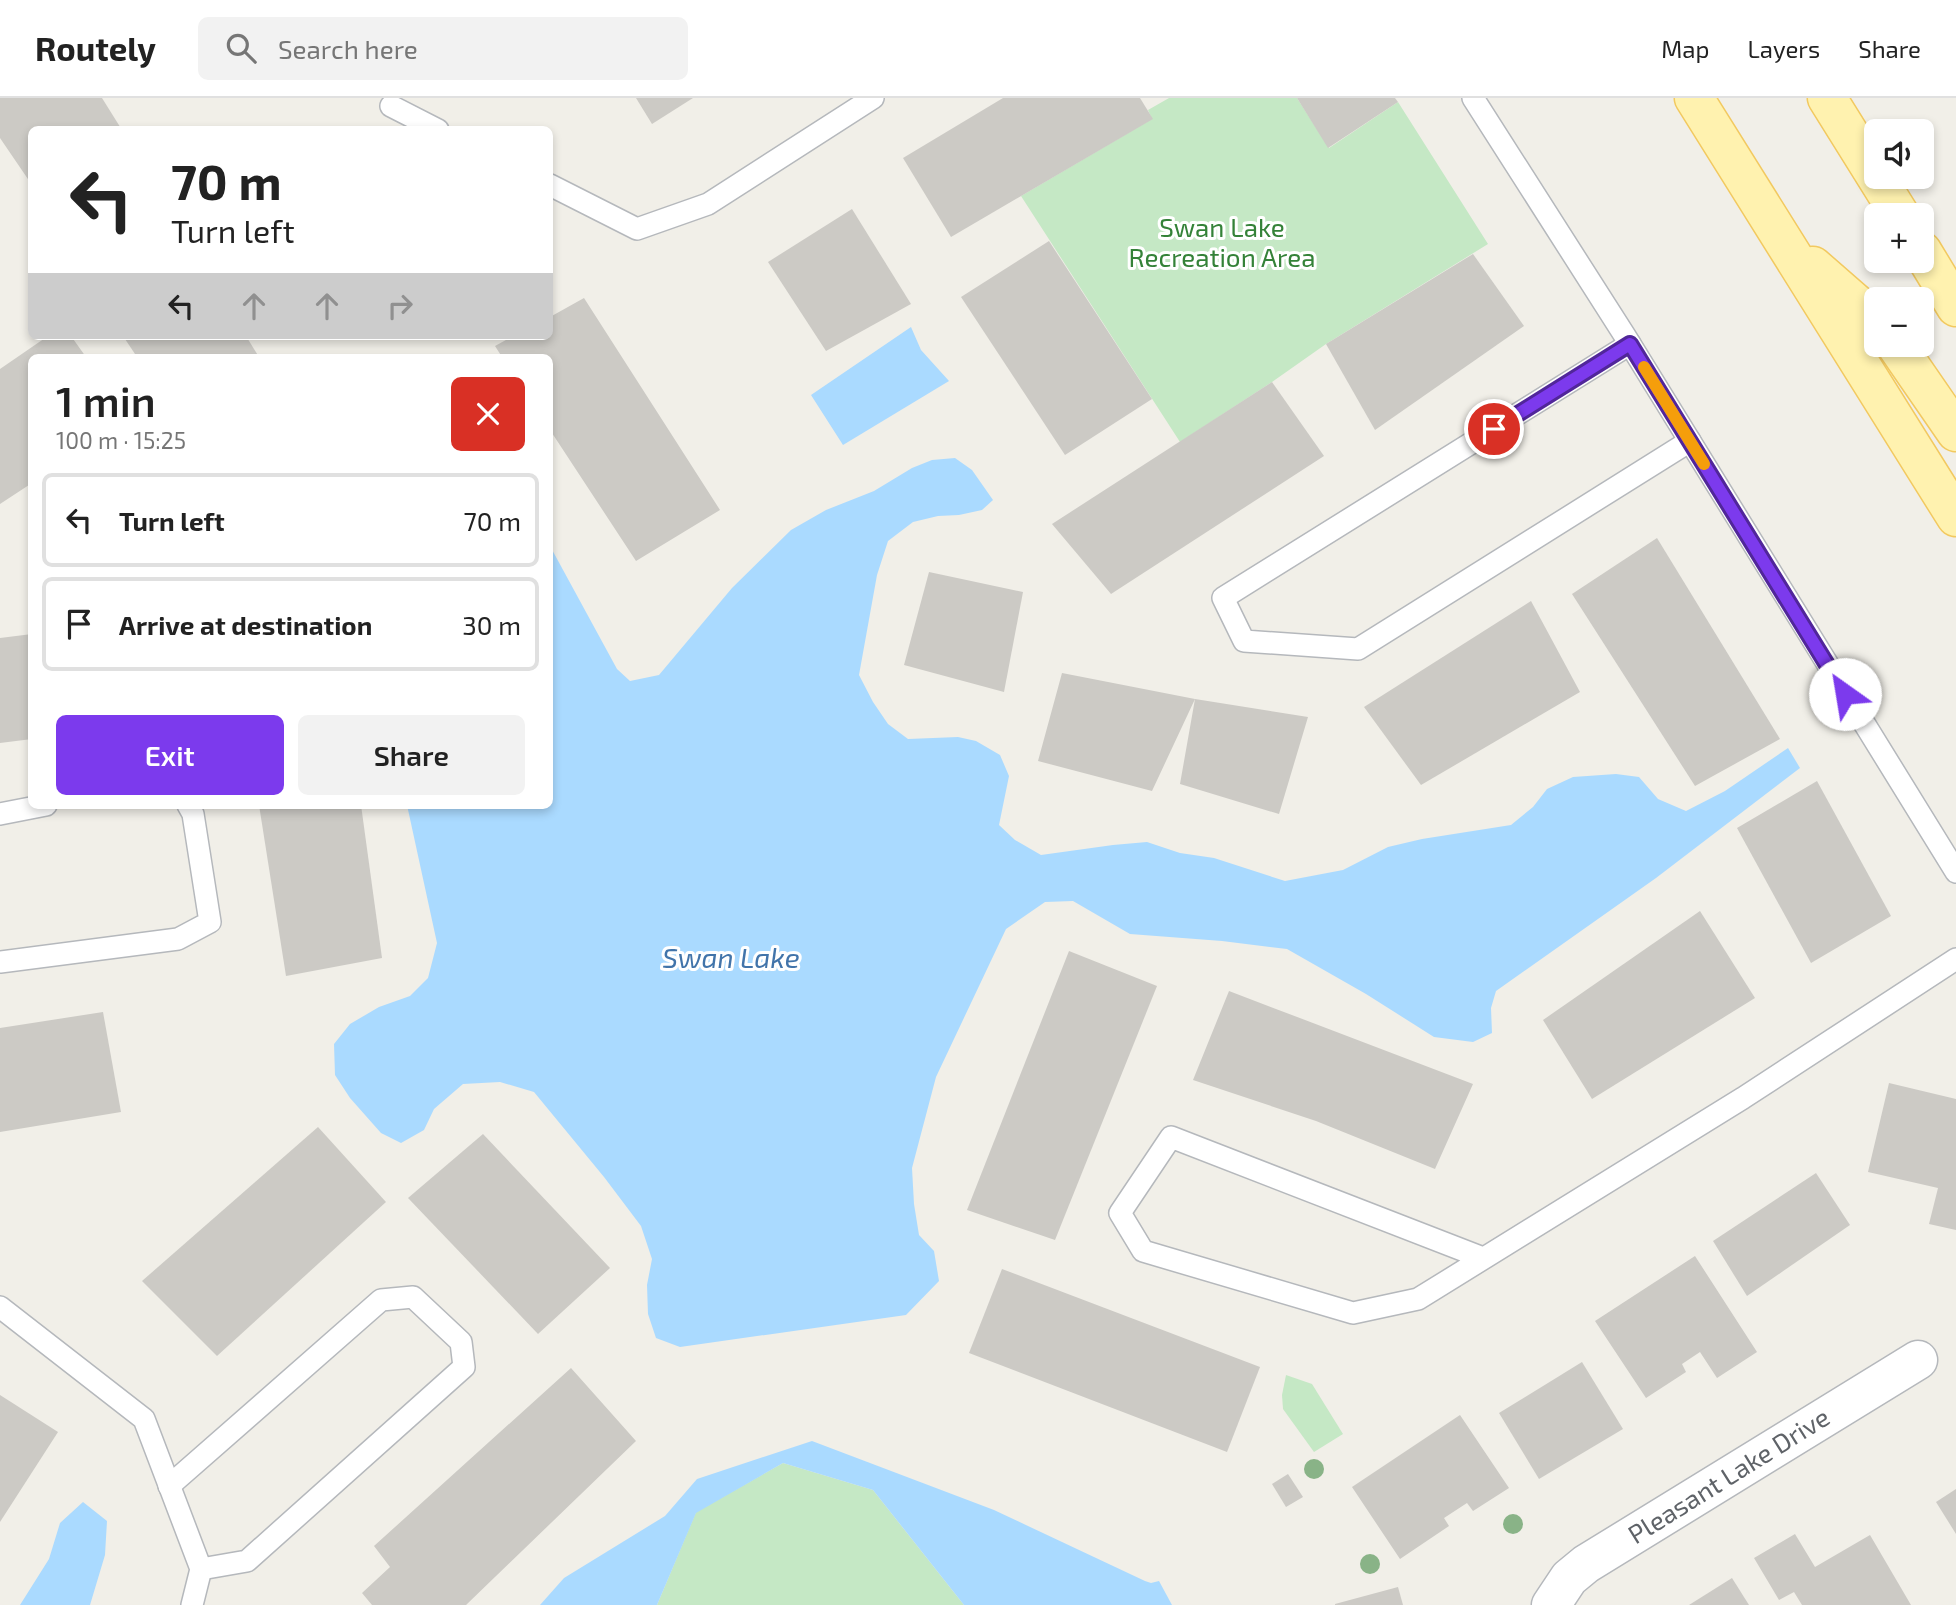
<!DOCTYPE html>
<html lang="en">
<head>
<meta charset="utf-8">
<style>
  body { margin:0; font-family:"Exo 2",sans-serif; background:#f2f2f2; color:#222; height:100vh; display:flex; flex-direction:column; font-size:26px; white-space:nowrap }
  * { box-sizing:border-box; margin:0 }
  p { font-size:23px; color:#767676 }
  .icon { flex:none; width:38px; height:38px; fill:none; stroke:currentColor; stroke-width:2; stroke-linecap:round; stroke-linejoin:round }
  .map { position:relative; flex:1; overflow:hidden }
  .panel { position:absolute; left:28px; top:256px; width:525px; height:455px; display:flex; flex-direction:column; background:#fff; border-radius:10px; box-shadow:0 4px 10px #0003 }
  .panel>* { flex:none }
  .guide { position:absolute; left:28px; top:28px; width:525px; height:214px; border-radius:10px; box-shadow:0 4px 10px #0003; background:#fff; color:#222; overflow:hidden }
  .buttons { position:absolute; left:1864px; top:21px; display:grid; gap:14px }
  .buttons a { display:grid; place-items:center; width:70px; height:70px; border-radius:10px; background:#fff; box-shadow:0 4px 10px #0003; font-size:35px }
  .pin { position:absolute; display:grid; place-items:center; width:60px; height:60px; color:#fff; margin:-30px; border:4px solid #fff; border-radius:50%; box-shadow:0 2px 7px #0007 }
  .me { position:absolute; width:77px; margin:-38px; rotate:328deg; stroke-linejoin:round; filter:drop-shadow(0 0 5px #0008) }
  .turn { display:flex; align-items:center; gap:24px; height:147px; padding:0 28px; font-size:32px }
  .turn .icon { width:91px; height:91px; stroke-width:2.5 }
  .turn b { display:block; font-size:49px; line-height:60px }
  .lanes { display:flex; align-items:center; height:66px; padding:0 28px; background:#0003; justify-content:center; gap:35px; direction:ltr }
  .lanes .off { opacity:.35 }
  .round { display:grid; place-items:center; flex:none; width:74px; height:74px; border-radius:10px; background:#f2f2f2 }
  .summary { display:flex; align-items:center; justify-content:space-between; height:119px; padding:0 28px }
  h1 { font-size:42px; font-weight:600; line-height:52px }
  .action { display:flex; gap:14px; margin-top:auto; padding:14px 28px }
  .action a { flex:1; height:80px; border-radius:10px; background:#7c3aed; color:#fff; font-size:28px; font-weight:600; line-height:80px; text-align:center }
  .action a+a { background:#f2f2f2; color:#222 }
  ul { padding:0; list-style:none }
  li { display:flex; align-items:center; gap:21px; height:94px; margin:0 14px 10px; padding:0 14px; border:4px solid #e0e0e0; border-radius:10px }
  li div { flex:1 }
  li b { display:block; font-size:26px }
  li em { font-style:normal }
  header { display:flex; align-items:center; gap:42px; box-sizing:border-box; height:98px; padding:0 35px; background:#fff; border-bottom:2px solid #e0e0e0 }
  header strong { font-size:33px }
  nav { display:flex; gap:38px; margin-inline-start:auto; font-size:24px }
  .search { width:490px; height:63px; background:#f2f2f2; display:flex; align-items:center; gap:18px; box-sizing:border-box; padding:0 24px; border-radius:10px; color:#767676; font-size:26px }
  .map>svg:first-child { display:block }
  .green { fill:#c5e8c5 }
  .water { fill:#aadaff }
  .building { fill:#cccac5 }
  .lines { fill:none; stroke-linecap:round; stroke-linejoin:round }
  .service-casing { stroke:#b5b8bc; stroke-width:24 }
  .minor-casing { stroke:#b5b8bc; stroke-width:41 }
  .primary-casing { stroke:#f2c960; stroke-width:41 }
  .service { stroke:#fff; stroke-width:21 }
  .minor { stroke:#fff; stroke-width:38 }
  .primary { stroke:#fff2af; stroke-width:38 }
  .tree { fill:#89b387 }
  .route-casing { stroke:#51269a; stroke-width:18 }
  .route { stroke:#7c3aed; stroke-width:12 }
  .slow { stroke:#f59e0b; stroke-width:12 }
  .labels { text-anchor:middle; stroke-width:6; stroke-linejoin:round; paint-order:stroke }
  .park-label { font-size:26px; fill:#348238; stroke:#fff }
  .street-label { font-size:26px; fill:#5f6368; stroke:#fff }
  .water-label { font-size:28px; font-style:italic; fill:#4174aa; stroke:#fff }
</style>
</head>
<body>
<header>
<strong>Routely</strong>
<div class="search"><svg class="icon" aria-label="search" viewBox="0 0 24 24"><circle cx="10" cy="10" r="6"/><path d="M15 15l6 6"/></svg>Search here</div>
<nav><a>Map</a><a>Layers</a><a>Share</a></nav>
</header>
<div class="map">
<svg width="1956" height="1507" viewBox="0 0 1956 1507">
  <rect width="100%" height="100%" fill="#f1efe8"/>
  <g class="green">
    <path d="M1169 0H1297L1329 50 1398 4 1488 146 1326 246 1272 284 1180 344 1021 98 1152 21 1148 12Z"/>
    <path d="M1286 1277 1312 1286 1343 1336 1314 1354 1283 1311 1282 1297Z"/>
    <path d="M783 1365 873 1392 964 1507H657L696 1414Z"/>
  </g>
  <g class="water">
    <path d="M911 229 921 252 949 283 843 347 811 297Z"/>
    <path d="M955 360 972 372 993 402 982 412 959 417 938 418 913 424 888 443 877 477 859 577 873 604 888 626 908 641 958 639 976 643 1000 657 1009 678 999 727 1015 742 1041 757 1113 747 1147 744 1180 755 1214 760 1285 783 1343 772 1388 749 1422 741 1511 727 1533 709 1547 691 1573 679 1616 676 1639 679 1658 701 1686 713 1725 693 1788 650 1800 670 1656 780 1496 893 1491 910 1492 935 1473 944 1434 939 1366 896 1287 851 1222 843 1130 836 1073 803 1045 804 1006 831 936 979 912 1070 914 1106 919 1137 934 1153 939 1183 906 1217 680 1249 656 1240 648 1216 647 1187 652 1161 641 1128 604 1079 534 994 500 984 463 986 434 1011 424 1032 401 1045 381 1035 350 1000 335 977 334 946 350 926 379 909 410 898 428 880 437 845 407 707H550V448L617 571 630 583 659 577 732 490 791 432 826 412 874 393 912 370 932 362Z"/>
    <path d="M812 1343 994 1412 1145 1483 1151 1485 1159 1483 1172 1507H964L873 1392 783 1365 696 1415 657 1507H540L564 1480 665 1418 697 1381Z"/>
    <path d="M83 1404 107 1423 105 1457 90 1507H20L49 1461 60 1425Z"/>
  </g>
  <g class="building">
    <path d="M0 0H102L122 32H32V87L0 40Z"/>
    <path d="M636 0H693L652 26Z"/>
    <path d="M1003 0H1140L1153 21 951 139 903 60Z"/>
    <path d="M1297 0H1395L1398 4 1328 50Z"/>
    <path d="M852 111 911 206 826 253 768 164Z"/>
    <path d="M1049 143 1152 301 1065 357 961 199Z"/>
    <path d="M1473 156 1524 228 1375 332 1326 246Z"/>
    <path d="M584 200 720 412 636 463 550 332V259H502L495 248 513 238H550V219Z"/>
    <path d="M48 238H71L86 259H32V385L0 406V271Z"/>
    <path d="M123 238H246L259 259H137Z"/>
    <path d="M1272 284 1324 358 1111 496 1052 426Z"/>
    <path d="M1657 440 1780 641 1695 688 1572 496Z"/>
    <path d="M929 474 1023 494 1004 594 904 567Z"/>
    <path d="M1531 503 1580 594 1421 687 1364 609Z"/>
    <path d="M32 536V641L0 645V540Z"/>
    <path d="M1062 575 1195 601 1308 619 1279 716 1180 686 1195 601 1152 693 1038 663Z"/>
    <path d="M1817 683 1891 818 1811 865 1737 730Z"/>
    <path d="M259 707H361L382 860 286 878Z"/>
    <path d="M1700 813 1755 900 1592 1001 1543 922Z"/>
    <path d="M1069 853 1157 888 1055 1142 967 1112Z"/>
    <path d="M1229 893 1473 986 1435 1071 1316 1023 1193 982Z"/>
    <path d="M103 914 121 1014 0 1034V930Z"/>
    <path d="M1889 985 1956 1001V1132L1929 1126 1938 1090 1868 1074Z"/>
    <path d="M318 1029 386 1104 217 1258 142 1183Z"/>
    <path d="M483 1036 610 1170 538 1236 408 1100Z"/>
    <path d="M1816 1075 1850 1127 1747 1198 1713 1143Z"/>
    <path d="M1695 1158 1757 1254 1717 1280 1700 1254 1682 1266 1686 1274 1646 1300 1595 1223Z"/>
    <path d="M1002 1171 1260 1269 1227 1354 969 1255Z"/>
    <path d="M1582 1264 1623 1331 1539 1381 1499 1315Z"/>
    <path d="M571 1270 636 1343 466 1507H372L362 1495 390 1469 374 1448Z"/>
    <path d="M0 1297 58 1334 0 1424Z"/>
    <path d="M1460 1317 1509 1390 1473 1413 1467 1405 1444 1420 1449 1428 1400 1461 1352 1389Z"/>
    <path d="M1288 1376 1303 1399 1286 1409 1272 1386Z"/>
    <path d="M1956 1391V1436L1936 1404Z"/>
    <path d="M1795 1436 1815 1469 1870 1437 1911 1507H1802L1794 1494 1779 1502 1754 1460Z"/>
    <path d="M1732 1480 1749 1507H1689Z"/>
    <path d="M1398 1489 1403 1507H1335V1506Z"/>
  </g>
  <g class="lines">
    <defs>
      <g id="service">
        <path d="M1473 0 1625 238 1956 774"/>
        <path d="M391 8 438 32"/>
        <path d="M550 87 637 131 708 106 873 0"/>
        <path d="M1630 246 1223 500 1244 543 1358 551 1690 343"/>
        <path d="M0 716 46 707"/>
        <path d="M0 864 178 841 210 824 193 716 188 707"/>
        <path d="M1483 1160 1171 1039 1120 1115 1143 1153 1353 1215 1418 1201 1743 1000 1956 861"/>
        <path d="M0 1209 144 1321 201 1471 192 1507"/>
        <path d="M169 1388 381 1202 413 1199 461 1244 464 1269 247 1463 201 1471"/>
      </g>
      <path id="minor" d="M1551 1507 1569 1480 1586 1466 1918 1262"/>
      <g id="primary">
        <path d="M1694 0 1956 419"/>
        <path d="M1827 0 1900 117"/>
        <path d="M1922 153 1956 209"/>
        <path d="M1813 168 1876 223"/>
        <path d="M1896 247 1956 334"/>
      </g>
    </defs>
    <use href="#service" class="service-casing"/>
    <use href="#minor" class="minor-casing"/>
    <use href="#primary" class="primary-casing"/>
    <use href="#service" class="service"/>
    <use href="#minor" class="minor"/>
    <use href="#primary" class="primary"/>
  </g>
  <g class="tree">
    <circle cx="1314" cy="1371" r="10"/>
    <circle cx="1513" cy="1426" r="10"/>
    <circle cx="1370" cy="1466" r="10"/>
  </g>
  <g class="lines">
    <defs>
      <path id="route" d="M1494 331 1630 246 1845 596"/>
    </defs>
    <use href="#route" class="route-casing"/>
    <use href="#route" class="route"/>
    <path class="slow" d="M1644 269 1704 366"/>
  </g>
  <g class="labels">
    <g class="park-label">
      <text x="1222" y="139">Swan Lake<tspan x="1222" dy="30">Recreation Area</tspan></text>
    </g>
    <g class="street-label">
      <text transform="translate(1729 1378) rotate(-32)" y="9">Pleasant Lake Drive</text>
    </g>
    <g class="water-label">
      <text x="731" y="870">Swan Lake</text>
    </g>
  </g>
</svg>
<div class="buttons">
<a><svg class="icon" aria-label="sound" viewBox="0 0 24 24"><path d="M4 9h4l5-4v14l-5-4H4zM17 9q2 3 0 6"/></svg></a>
<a>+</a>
<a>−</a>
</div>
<div class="pin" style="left:1494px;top:331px;background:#d93025"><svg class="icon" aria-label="arrive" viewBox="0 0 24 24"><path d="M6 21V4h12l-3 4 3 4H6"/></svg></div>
<svg class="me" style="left:1845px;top:596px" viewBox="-20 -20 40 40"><circle r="19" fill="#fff"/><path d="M0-13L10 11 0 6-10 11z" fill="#7c3aed"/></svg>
<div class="guide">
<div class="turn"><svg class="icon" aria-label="left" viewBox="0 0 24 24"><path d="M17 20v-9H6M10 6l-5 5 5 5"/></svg><div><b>70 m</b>Turn left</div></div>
<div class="lanes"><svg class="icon" aria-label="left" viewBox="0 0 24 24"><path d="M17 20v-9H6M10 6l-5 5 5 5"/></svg><svg class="icon off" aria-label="ahead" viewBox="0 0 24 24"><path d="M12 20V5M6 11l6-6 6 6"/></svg><svg class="icon off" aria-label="ahead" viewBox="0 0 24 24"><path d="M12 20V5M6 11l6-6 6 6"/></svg><svg class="icon off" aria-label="right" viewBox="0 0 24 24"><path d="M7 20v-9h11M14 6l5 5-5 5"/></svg></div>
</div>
<section class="panel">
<div class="summary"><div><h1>1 min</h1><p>100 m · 15:25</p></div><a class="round" style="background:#d93025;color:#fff"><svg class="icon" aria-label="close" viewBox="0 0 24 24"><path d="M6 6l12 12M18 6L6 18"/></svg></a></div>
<ul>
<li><svg class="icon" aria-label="left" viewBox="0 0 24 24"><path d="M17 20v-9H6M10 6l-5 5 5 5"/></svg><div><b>Turn left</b></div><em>70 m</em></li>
<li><svg class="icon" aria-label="arrive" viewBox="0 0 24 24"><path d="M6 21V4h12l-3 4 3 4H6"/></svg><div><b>Arrive at destination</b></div><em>30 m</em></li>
</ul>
<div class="action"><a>Exit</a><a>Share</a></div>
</section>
</div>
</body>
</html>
